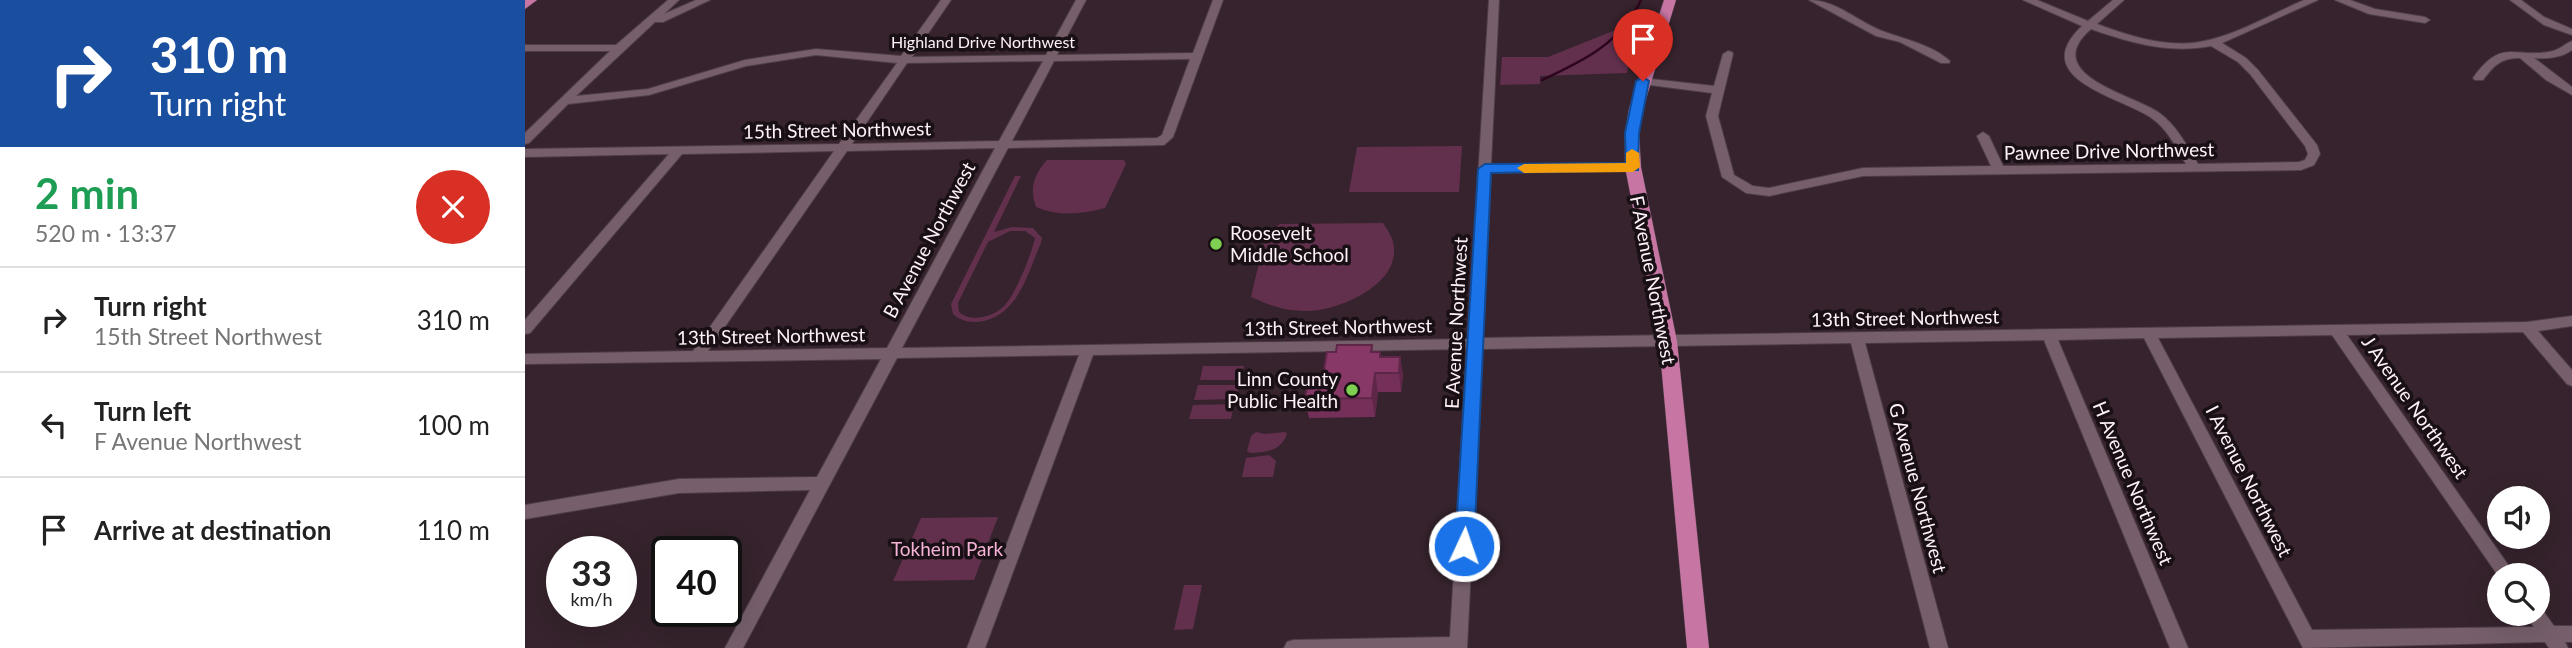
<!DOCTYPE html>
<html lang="en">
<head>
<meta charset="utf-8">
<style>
  body { margin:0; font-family:Lato,sans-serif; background:#f6f6f6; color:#222; height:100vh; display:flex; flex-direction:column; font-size:26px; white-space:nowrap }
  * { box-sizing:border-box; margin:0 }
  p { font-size:23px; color:#767676 }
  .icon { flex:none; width:38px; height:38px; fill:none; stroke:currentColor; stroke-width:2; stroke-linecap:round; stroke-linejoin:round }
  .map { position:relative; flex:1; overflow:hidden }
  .side { display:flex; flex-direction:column; background:#fff; width:525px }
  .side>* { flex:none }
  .guide { background:#1a4fa0; color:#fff; overflow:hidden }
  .controls { position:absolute; left:1962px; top:486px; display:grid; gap:14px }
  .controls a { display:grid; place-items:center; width:63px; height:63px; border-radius:50%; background:#fff; box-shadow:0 7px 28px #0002; font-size:35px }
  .speed { position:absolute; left:21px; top:536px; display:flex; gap:14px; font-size:35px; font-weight:700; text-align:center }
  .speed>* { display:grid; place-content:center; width:91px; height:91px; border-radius:50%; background:#fff; box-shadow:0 7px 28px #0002; line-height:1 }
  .speed small { font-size:18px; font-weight:400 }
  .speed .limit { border:4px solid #111; border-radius:10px; background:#fff; color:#111 }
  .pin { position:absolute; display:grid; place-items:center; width:60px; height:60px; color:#fff; margin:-72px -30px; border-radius:50% 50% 50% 0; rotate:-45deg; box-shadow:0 0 7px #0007 }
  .pin .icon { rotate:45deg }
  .me { position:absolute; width:77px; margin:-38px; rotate:3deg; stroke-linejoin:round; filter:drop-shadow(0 0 5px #0008) }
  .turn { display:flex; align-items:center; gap:24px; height:147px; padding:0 35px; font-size:32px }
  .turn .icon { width:91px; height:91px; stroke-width:2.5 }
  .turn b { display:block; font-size:49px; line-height:60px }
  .round { display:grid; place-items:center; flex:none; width:74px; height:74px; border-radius:37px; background:#f6f6f6 }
  .headline { display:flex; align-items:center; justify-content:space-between; height:119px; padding:0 35px }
  h1 { font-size:42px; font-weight:700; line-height:52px; color:#1e9e55 }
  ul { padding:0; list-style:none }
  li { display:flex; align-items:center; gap:21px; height:105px; padding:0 35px; border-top:2px solid #e0e0e0 }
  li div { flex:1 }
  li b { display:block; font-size:26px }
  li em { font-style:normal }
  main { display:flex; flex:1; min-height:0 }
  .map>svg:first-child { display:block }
  .green { fill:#62304d; fill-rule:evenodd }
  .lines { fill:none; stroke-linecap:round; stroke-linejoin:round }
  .stream { stroke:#2d051e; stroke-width:2.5 }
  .minor-casing { stroke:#4e3e48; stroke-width:2 }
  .major-casing { stroke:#4e3e48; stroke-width:1 }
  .minor { fill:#765f6b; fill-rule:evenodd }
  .major { fill:#c776a4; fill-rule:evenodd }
  .wall { fill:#743059 }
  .shaded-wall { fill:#5e2748 }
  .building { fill:#873867; stroke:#5e2748; stroke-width:2 }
  .route { fill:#1a73e8; stroke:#114b97; stroke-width:2 }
  .slow { fill:#f59e0b }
  .poi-dot { fill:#7fd052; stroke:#181014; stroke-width:2.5 }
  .labels { text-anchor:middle; stroke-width:7; stroke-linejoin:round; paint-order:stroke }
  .far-street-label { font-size:16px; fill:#fef1f7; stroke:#181014 }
  .street-label { font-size:19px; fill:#fef1f7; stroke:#181014 }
  .poi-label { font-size:19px; fill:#fef1f7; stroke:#181014; text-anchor:start }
  .park-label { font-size:19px; fill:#f7b3d7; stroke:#181014 }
</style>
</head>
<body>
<main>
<section class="side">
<div class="guide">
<div class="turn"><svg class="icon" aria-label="right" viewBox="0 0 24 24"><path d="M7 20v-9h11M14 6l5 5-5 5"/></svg><div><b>310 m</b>Turn right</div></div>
</div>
<div class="headline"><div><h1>2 min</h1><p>520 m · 13:37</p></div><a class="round" style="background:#d93025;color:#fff"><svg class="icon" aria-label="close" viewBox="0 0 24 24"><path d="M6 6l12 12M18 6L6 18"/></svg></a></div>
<ul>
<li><svg class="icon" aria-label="right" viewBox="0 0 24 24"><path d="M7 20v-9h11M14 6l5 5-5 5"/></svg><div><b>Turn right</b><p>15th Street Northwest</p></div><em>310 m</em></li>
<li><svg class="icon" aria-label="left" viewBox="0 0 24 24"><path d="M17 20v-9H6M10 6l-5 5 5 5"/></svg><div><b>Turn left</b><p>F Avenue Northwest</p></div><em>100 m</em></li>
<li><svg class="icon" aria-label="arrive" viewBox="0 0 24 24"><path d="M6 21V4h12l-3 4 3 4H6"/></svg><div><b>Arrive at destination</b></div><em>110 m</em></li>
</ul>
</section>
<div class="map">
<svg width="2047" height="648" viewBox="0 0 2047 648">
  <rect width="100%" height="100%" fill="#36232d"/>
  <g class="green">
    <path d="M1093 29 1109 30 1102 73 1015 76V84L975 85 977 57H1023Z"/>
    <path d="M937 146 934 192H824L832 147Z"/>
    <path d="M522 160H599L601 164 580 208C557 214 534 217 511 207 504 188 509 175 522 160Z"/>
    <path d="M490 176H496L469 232 487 227 508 228 517 238 516 243C503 272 494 313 459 321 447 323 437 322 428 314L426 304ZM485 231H500L510 238C507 253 490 295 480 305 469 317 446 323 434 312L433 303 463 242Z"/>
    <path d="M858 223C864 232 870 241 869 253 867 289 809 312 779 311 759 311 744 305 726 297L741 233 755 224Z"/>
    <path d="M678 366H719L715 380H675Z"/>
    <path d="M673 385H714L711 399 669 400Z"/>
    <path d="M709 404 706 419H664L668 405Z"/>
    <path d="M731 432 740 434 760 432 762 434C756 451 740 453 725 453L722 451 726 436Z"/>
    <path d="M744 455 751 461 748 477H717L721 458Z"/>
    <path d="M473 517 449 580 368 581 396 518Z"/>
    <path d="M659 585H677L668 629 649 630Z"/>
  </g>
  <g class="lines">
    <path class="stream" d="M1017 80C1058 61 1096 43 1116 0"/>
    <defs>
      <g id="minor">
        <path d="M143 0H154L139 14 171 0H185L138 22H130L51 96 123 89 220 60 291 49 376 56 416 0H426L387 57 521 55 551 0H561L532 55 668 53 688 0H698L648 137 639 145 483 148 377 348 943 339 964 0H974L966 165 1108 163 1114 167 1108 171 966 173 957 338 2002 322 2047 316V326L2013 331 2047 370V386L2042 384 1998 332 1822 335 1991 576 1974 577 1807 335 1633 338 1787 630 2009 627 2001 614H2012V607L2016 608 2029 626H2047V642H2040L2043 648H2024L2020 642 1778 648 1619 338 1533 340 1663 648H1645L1519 340 1340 343 1423 648H1405L1326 343 957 349 942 648H759L762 642 768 640 925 637 942 349 568 355 460 648H442L554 355 372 358 218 648H200L285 490 154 493 0 519V505L154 479 292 477 356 359 0 364V354L168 351 309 151 157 154 5 333 0 334V320L144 154 0 157V149L314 144 372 63 291 55 221 66 124 95 43 104 4 143 0 144V133L85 51H0V45H91ZM665 59 637 135 632 138 487 141 529 61ZM518 61 474 141 327 144 382 63ZM470 148 362 348 183 351 322 151Z"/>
        <path d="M1284 0C1312 0 1334 23 1360 32 1382 40 1407 45 1425 61L1424 63H1416L1375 42 1351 36Z"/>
        <path d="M1498 0H1512L1563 21 1588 0H1599L1572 24C1602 35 1635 46 1667 43 1706 39 1744 15 1779 0H1793L1697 43 1721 58 1733 70 1792 145 1795 154 1789 165 1776 170 1338 176 1244 196 1221 193 1197 177 1181 116 1187 93 1117 84 1111 81 1117 78 1189 86 1198 54 1203 51 1207 52 1208 54 1193 116 1209 175 1228 186 1244 188 1338 168 1466 166 1452 136 1458 132 1464 136 1478 166 1661 164C1651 147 1642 128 1625 117 1593 96 1502 78 1557 26ZM1566 29C1606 43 1644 54 1686 46L1713 62 1725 74 1780 146 1783 154 1780 160 1774 162 1673 164C1662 146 1651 124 1633 112 1606 94 1514 74 1566 29Z"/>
        <path d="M1810 0H1825L1850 9 1900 17 1905 20 1900 23 1844 14Z"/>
        <path d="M1985 0H1996L2019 17 2047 29V35L2019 25Z"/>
        <path d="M2047 41V50C2036 58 2022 59 2009 58L2047 87V95L2021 80 1995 58C1976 58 1969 65 1958 80H1950L1948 78C1978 36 1989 60 2028 51 2035 49 2040 44 2047 41Z"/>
      </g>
      <g id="major">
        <path d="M0 0H12L0 9Z"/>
        <path d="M1139 0H1151L1118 109 1114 133 1116 167 1152 341 1184 648H1162L1134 341 1100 167V133L1104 109Z"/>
      </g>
    </defs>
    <use href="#minor" class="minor-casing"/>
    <use href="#major" class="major-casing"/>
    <use href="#minor" class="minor"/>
    <use href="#major" class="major"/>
  </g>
  <path class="wall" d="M847 345 848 352 856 357H875L878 376 876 392H853L850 417 784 418 780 399 796 387 811 352Z"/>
  <g class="shaded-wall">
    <path d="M875 357 878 376 876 392 874 373Z"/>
    <path d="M850 373 853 392 850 417 847 398Z"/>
  </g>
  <path class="building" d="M812 345H847L846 352H855V357H875L874 373H850L847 398 780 399 782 387H796L802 352H811Z"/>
  <path class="route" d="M1118 77 1124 81 1114 133 1113 170 966 173 949 546 946 552 939 554 933 552 930 546 953 169 960 164 1101 163 1100 133 1111 81Z"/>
  <path class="slow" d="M1107 149 1114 153 1115 167 1108 172 999 173 992 168 999 164 1101 163V153Z"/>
  <g class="poi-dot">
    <circle cx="691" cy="244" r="7"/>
    <circle cx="827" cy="390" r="7"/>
  </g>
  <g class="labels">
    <g class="far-street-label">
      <text x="458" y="48">Highland Drive Northwest</text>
    </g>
    <g class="street-label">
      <text transform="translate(312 130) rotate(-1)" y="7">15th Street Northwest</text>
      <text transform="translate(1584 151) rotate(-1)" y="7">Pawnee Drive Northwest</text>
      <text transform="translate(404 240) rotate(-62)" y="7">B Avenue Northwest</text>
      <text transform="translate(1128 280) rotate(79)" y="7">F Avenue Northwest</text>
      <text transform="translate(1380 318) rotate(-1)" y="7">13th Street Northwest</text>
      <text transform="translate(931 323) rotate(-87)" y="7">E Avenue Northwest</text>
      <text transform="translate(813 327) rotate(-1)" y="7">13th Street Northwest</text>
      <text transform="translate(246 336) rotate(-1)" y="7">13th Street Northwest</text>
      <text transform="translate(1890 407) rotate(55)" y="7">J Avenue Northwest</text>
      <text transform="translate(1724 481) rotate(63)" y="7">I Avenue Northwest</text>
      <text transform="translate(1608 483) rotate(67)" y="7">H Avenue Northwest</text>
      <text transform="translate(1393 488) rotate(75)" y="7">G Avenue Northwest</text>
    </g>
    <g class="poi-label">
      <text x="705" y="240">Roosevelt<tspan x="705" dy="22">Middle School</tspan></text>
      <text x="813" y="386" text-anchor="end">Linn County<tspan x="813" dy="22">Public Health</tspan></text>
    </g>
    <g class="park-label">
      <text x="422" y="556">Tokheim Park</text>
    </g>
  </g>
</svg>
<div class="controls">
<a><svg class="icon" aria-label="sound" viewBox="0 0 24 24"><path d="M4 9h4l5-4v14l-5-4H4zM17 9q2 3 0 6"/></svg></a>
<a><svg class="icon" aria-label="search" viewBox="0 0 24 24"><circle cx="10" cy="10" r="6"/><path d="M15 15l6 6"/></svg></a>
</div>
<div class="speed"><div>33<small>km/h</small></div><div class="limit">40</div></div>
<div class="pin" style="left:1118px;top:81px;background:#d93025"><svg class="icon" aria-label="arrive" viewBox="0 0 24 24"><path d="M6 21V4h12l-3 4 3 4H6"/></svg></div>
<svg class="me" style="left:939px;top:546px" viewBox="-20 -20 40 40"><circle r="17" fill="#1a73e8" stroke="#fff" stroke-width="3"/><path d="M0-11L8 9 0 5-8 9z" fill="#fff"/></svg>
</div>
</main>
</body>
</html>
